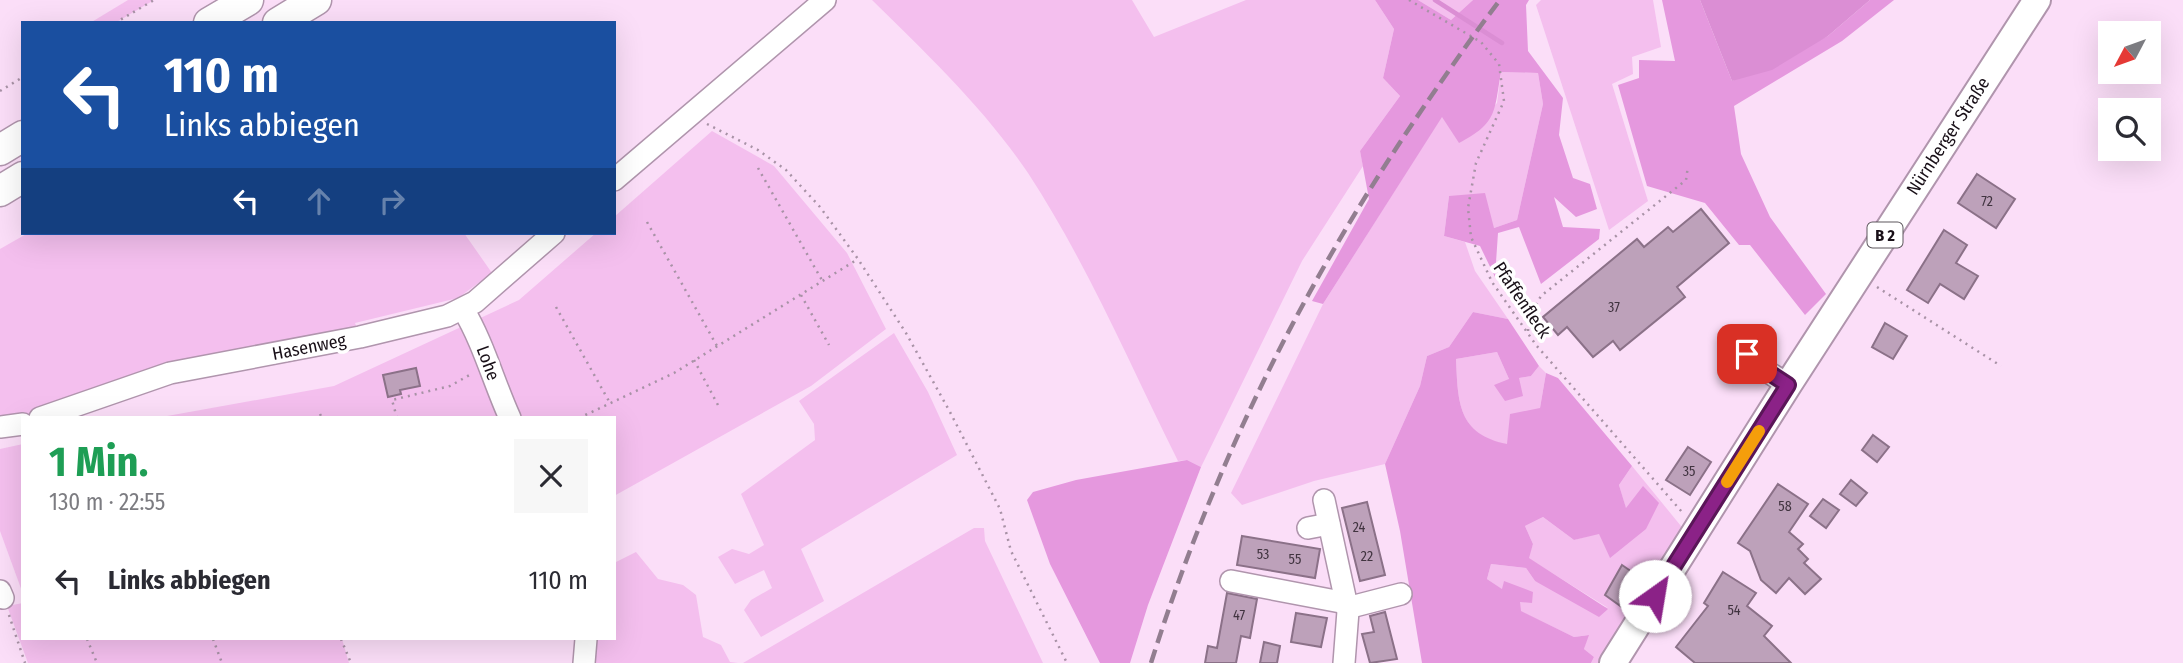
<!DOCTYPE html>
<html lang="de">
<head>
<meta charset="utf-8">
<style>
  body { margin:0; font-family:"Fira Sans Condensed",sans-serif; background:#f7f7f7; color:#2b2b33; height:100vh; display:flex; flex-direction:column; font-size:26px; white-space:nowrap }
  * { box-sizing:border-box; margin:0 }
  p { font-size:23px; color:#7c7c81 }
  .icon { flex:none; width:38px; height:38px; fill:none; stroke:currentColor; stroke-width:2; stroke-linecap:round; stroke-linejoin:round }
  .map { position:relative; flex:1; overflow:hidden }
  .side { position:absolute; left:21px; top:416px; width:595px; height:224px; display:flex; flex-direction:column; background:#fff; border-radius:0px; box-shadow:0 7px 28px #0002 }
  .side>* { flex:none }
  .guide { position:absolute; left:21px; top:21px; width:595px; height:214px; border-radius:0px; box-shadow:0 7px 28px #0002; background:#1a4fa0; color:#fff; overflow:hidden }
  .needle { width:46px; rotate:229deg }
  .tools { position:absolute; left:2098px; top:21px; display:grid; gap:14px }
  .tools a { display:grid; place-items:center; width:63px; height:63px; border-radius:0px; background:#fff; box-shadow:0 7px 28px #0002; font-size:35px }
  .pin { position:absolute; display:grid; place-items:center; width:60px; height:60px; color:#fff; margin:-30px; border-radius:14px; box-shadow:0 4px 10px #0006 }
  .me { position:absolute; width:77px; margin:-38px; rotate:32deg; stroke-linejoin:round; filter:drop-shadow(0 0 5px #0008) }
  .turn { display:flex; align-items:center; gap:24px; height:147px; padding:0 28px; font-size:32px }
  .turn .icon { width:91px; height:91px; stroke-width:2.5 }
  .turn b { display:block; font-size:49px; line-height:60px }
  .lanes { display:flex; align-items:center; height:66px; padding:0 28px; background:#0003; justify-content:center; gap:35px; direction:ltr }
  .lanes .off { opacity:.35 }
  .round { display:grid; place-items:center; flex:none; width:74px; height:74px; border-radius:0px; background:#f7f7f7 }
  .head { display:flex; align-items:center; justify-content:space-between; height:119px; padding:0 28px }
  h1 { font-size:42px; font-weight:700; line-height:52px; color:#1e9e55 }
  ul { padding:0; list-style:none }
  li { display:flex; align-items:center; gap:21px; height:91px; padding:0 28px }
  li div { flex:1 }
  li b { display:block; font-size:26px }
  li em { font-style:normal }
  .map>svg:first-child { display:block }
  .green { fill:#f4bfee }
  .forest { fill:#e598de }
  .water { fill:#db8ed4 }
  .lines { fill:none; stroke-linecap:round; stroke-linejoin:round }
  .stream { stroke:#db8ed4; stroke-width:4.5 }
  .building { fill:#bda1ba; stroke:#8b7188; stroke-width:2 }
  .minor-casing { stroke:#b095ad; stroke-width:24 }
  .major-casing { stroke:#b095ad; stroke-width:30 }
  .highway-casing { stroke:#b095ad; stroke-width:33 }
  .path { stroke:#a892a6; stroke-width:2.5; stroke-dasharray:2 5; stroke-linecap:butt }
  .minor { stroke:#fff; stroke-width:21 }
  .major { stroke:#fff; stroke-width:26 }
  .highway { stroke:#fff; stroke-width:30 }
  .rail { stroke:#927e90; stroke-width:4.5; stroke-dasharray:14 7; stroke-linecap:butt }
  .route-casing { stroke:#5a1658; stroke-width:18 }
  .route { stroke:#8b2287; stroke-width:12 }
  .slow { stroke:#f59e0b; stroke-width:12 }
  .labels { text-anchor:middle; stroke-width:7; stroke-linejoin:round; paint-order:stroke }
  .number-label { font-size:14px; fill:#413440 }
  .shield { fill:#fff; stroke:#5d575d; stroke-width:2 }
  .shield-label { font-size:16px; font-weight:bold; fill:#180f17 }
  .street-label { font-size:18px; fill:#180f17; stroke:#fff }
</style>
</head>
<body>
<div class="map">
<svg width="2183" height="663" viewBox="0 0 2183 663">
  <rect width="100%" height="100%" fill="#fbdef8"/>
  <g class="green">
    <path d="M128 0H154L115 23H90Z"/>
    <path d="M872 0H1132L1154 37 1246 0H1375L1394 29 1383 78 1400 96 1360 151 1363 166 1302 261 1201 467 1187 460 1178 461C1130 365 1087 263 1028 173 984 108 928 55 872 0Z"/>
    <path d="M1418 0H1473L1451 20Z"/>
    <path d="M1541 0H1653L1661 47 1632 57 1633 74 1612 84 1648 201 1609 230 1536 5Z"/>
    <path d="M1501 72 1538 73 1543 104 1517 220 1494 228 1449 196 1444 236 1465 242 1475 271 1508 319 1473 312 1449 347 1427 356 1420 386 1385 464 1314 481 1242 505 1231 493 1323 304 1442 116 1459 142 1497 103Z"/>
    <path d="M712 131 774 166 847 253 886 329 811 386 614 496V418H156L334 386 519 300 596 233H614V217Z"/>
    <path d="M28 233H464L492 273 458 298 355 323 360 337 170 373 0 427V249Z"/>
    <path d="M894 333 928 392 957 455 801 549 824 601 761 637 744 610 751 600 772 588 764 570 735 584 718 557 732 549 749 554 764 545 741 494 815 440 814 424 799 401Z"/>
    <path d="M1497 352 1509 379 1531 376 1539 366 1546 373 1540 408 1507 445C1458 434 1458 403 1456 359Z"/>
    <path d="M23 444V594L0 531V449Z"/>
    <path d="M1632 466 1685 531 1599 663H1591L1594 657 1584 649 1588 635 1574 637 1520 611V601L1504 582 1503 590 1487 579 1491 564 1526 568 1535 581 1608 608 1528 558 1533 544 1525 526 1543 517 1574 540 1599 533 1610 557 1626 509 1619 485Z"/>
    <path d="M974 528H984L985 541 1043 663H743Z"/>
    <path d="M636 552 658 579 683 585 696 595 703 637 721 645 730 662 738 663H589L593 639H614V563Z"/>
    <path d="M23 603V639H342L349 663H28L7 606Z"/>
  </g>
  <g class="forest">
    <path d="M1375 0H1418L1451 20 1473 0H1529L1526 5 1528 51 1563 98 1559 135 1573 178 1590 184 1597 209 1576 217 1554 197 1563 227 1600 229 1599 239 1541 284 1519 227 1498 233 1495 277 1480 246 1444 236 1449 196 1485 193 1494 228 1517 220 1543 104 1538 73 1501 72C1494 111 1498 123 1459 143L1442 117 1323 304 1312 301 1369 199 1360 151 1400 96 1383 78 1394 29Z"/>
    <path d="M1662 0H1700L1732 81 1828 36 1870 0H1894L1842 41 1734 106 1741 154 1770 217 1826 294 1805 315 1750 245H1739L1705 203 1647 186 1618 85 1639 78V60L1675 61Z"/>
    <path d="M1473 312 1508 319 1539 366 1531 376 1519 378 1523 396 1505 401 1494 385 1509 379 1497 352 1456 359C1458 403 1458 434 1507 444L1510 414 1540 408 1546 373 1558 378 1632 466 1619 485 1626 508 1643 486 1659 503 1646 529 1610 558 1599 534 1574 540 1543 517 1525 526 1533 544 1529 558 1608 609 1599 617 1535 581 1526 568 1491 564 1487 579 1502 589 1504 581 1533 592 1532 603 1520 602 1521 611 1574 637 1589 635 1584 649 1594 657 1591 663H1422L1400 531 1385 464 1420 386 1427 356 1449 347Z"/>
    <path d="M1187 460 1201 467 1148 605 1130 663H1100L1050 564 1027 500 1033 492 1076 480Z"/>
  </g>
  <path class="water" d="M1700 0H1870L1828 36 1772 70 1732 81Z"/>
  <g class="lines">
    <path class="stream" d="M1435 0 1502 43"/>
  </g>
  <g class="building">
    <path d="M1977 174 2015 199 1996 228 1958 203Z"/>
    <path d="M1701 209 1729 243 1677 287 1685 297 1620 350 1613 341 1593 357 1567 327 1558 335 1543 317 1637 239 1644 247 1668 227 1673 232Z"/>
    <path d="M1944 230 1967 245 1956 263 1978 276 1964 299 1940 284 1928 303 1907 290Z"/>
    <path d="M1885 323 1907 336 1893 359 1872 347Z"/>
    <path d="M416 368 420 386 400 390 401 394 388 397 383 375Z"/>
    <path d="M1873 435 1889 447 1877 462 1862 450Z"/>
    <path d="M1688 447 1711 462 1690 495 1666 480Z"/>
    <path d="M1851 480 1867 493 1856 506 1840 494Z"/>
    <path d="M1778 484 1808 504 1789 532 1803 544 1798 549 1808 559 1804 563 1821 579 1805 594 1789 578 1776 593 1761 580 1750 551 1738 543Z"/>
    <path d="M1823 499 1839 510 1826 528 1810 516Z"/>
    <path d="M1367 502 1385 575 1360 581 1342 508Z"/>
    <path d="M1242 536 1320 549 1315 578 1237 565Z"/>
    <path d="M1622 565 1645 581 1626 610 1605 595Z"/>
    <path d="M1723 572 1756 593 1747 606 1772 626 1764 636 1791 663H1695L1676 647 1708 606 1704 603Z"/>
    <path d="M1227 593 1257 599 1250 638 1241 636 1236 663H1205L1208 646 1217 648Z"/>
    <path d="M1385 612 1397 659 1370 663 1362 634 1374 632 1370 616Z"/>
    <path d="M1296 613 1327 618 1321 647 1291 642Z"/>
    <path d="M1264 642 1280 646 1277 663H1260Z"/>
  </g>
  <g class="lines">
    <defs>
      <g id="minor">
        <path d="M614 180 825 0"/>
        <path d="M463 309C483 342 494 383 510 418"/>
        <path d="M1747 354 1756 364 1788 385"/>
        <path d="M40 418 170 373 360 337 447 316 475 302 554 233"/>
        <path d="M0 427 23 424"/>
        <path d="M1324 500 1348 611 1344 663"/>
        <path d="M1308 528 1329 524"/>
        <path d="M1231 581 1346 603"/>
        <path d="M0 591 3 598"/>
        <path d="M1347 608 1401 594"/>
        <path d="M584 663 586 639"/>
      </g>
      <path id="major" d="M1613 663 1788 385 2037 0"/>
      <g id="highway">
        <path d="M209 23 248 0"/>
        <path d="M278 23 316 0"/>
        <path d="M0 150 23 136"/>
        <path d="M0 191 23 177"/>
      </g>
    </defs>
    <use href="#minor" class="minor-casing"/>
    <use href="#major" class="major-casing"/>
    <use href="#highway" class="highway-casing"/>
    <g class="path">
      <path d="M1409 0 1481 42 1499 64 1504 101 1476 163 1468 208 1471 237 1492 282 1536 345 1682 512"/>
      <path d="M115 23 154 0"/>
      <path d="M0 91 23 77"/>
      <path d="M707 124 758 150 786 170 820 207 858 259 906 333 950 412 1000 509 1011 551 1067 663"/>
      <path d="M758 168 823 282"/>
      <path d="M647 222 717 346"/>
      <path d="M1877 287 2001 366"/>
      <path d="M801 295 829 345"/>
      <path d="M556 307 610 403"/>
      <path d="M1528 331 1529 318 1541 296 1686 180 1688 166"/>
      <path d="M694 360 719 407"/>
      <path d="M320 414 322 418"/>
      <path d="M397 418 392 400 450 386 473 373"/>
      <path d="M579 418 674 373 858 259"/>
      <path d="M9 615 25 663"/>
      <path d="M87 639 97 663"/>
      <path d="M213 639 222 663"/>
      <path d="M341 639 351 663"/>
    </g>
    <use href="#minor" class="minor"/>
    <use href="#major" class="major"/>
    <use href="#highway" class="highway"/>
    <path class="rail" d="M1151 663C1214 463 1305 281 1423 108 1448 72 1473 35 1500 0"/>
  </g>
  <g class="lines">
    <defs>
      <path id="route" d="M1655 596 1788 385 1756 364 1747 354"/>
    </defs>
    <use href="#route" class="route-casing"/>
    <use href="#route" class="route"/>
    <path class="slow" d="M1727 482 1759 431"/>
  </g>
  <g class="labels">
    <g class="number-label">
      <text x="1987" y="206">72</text>
      <text x="1614" y="312">37</text>
      <text x="1689" y="476">35</text>
      <text x="1785" y="511">58</text>
      <text x="1359" y="532">24</text>
      <text x="1263" y="559">53</text>
      <text x="1367" y="561">22</text>
      <text x="1295" y="564">55</text>
      <text x="1734" y="615">54</text>
      <text x="1239" y="620">47</text>
    </g>
    <rect class="shield" x="1867.5" y="222.5" width="35" height="25" rx="5"/>
    <g class="shield-label">
      <text x="1885" y="241">B 2</text>
    </g>
    <g class="street-label">
      <text transform="translate(1948 136) rotate(-57)" y="6">Nürnberger Straße</text>
      <text transform="translate(1522 300) rotate(56)" y="6">Pfaffenfleck</text>
      <text transform="translate(309 347) rotate(-11)" y="6">Hasenweg</text>
      <text transform="translate(488 363) rotate(70)" y="6">Lohe</text>
    </g>
  </g>
</svg>
<div class="tools">
<a><svg class="needle" viewBox="-14 -14 28 28"><path d="M0-13l5 13h-10z" fill="#e53935"/><path d="M0 13l5-13h-10z" fill="#7c7c81"/></svg></a>
<a><svg class="icon" aria-label="search" viewBox="0 0 24 24"><circle cx="10" cy="10" r="6"/><path d="M15 15l6 6"/></svg></a>
</div>
<div class="pin" style="left:1747px;top:354px;background:#d93025"><svg class="icon" aria-label="arrive" viewBox="0 0 24 24"><path d="M6 21V4h12l-3 4 3 4H6"/></svg></div>
<svg class="me" style="left:1655px;top:596px" viewBox="-20 -20 40 40"><circle r="19" fill="#fff"/><path d="M0-13L10 11 0 6-10 11z" fill="#8b2287"/></svg>
<div class="guide">
<div class="turn"><svg class="icon" aria-label="left" viewBox="0 0 24 24"><path d="M17 20v-9H6M10 6l-5 5 5 5"/></svg><div><b>110 m</b>Links abbiegen</div></div>
<div class="lanes"><svg class="icon" aria-label="left" viewBox="0 0 24 24"><path d="M17 20v-9H6M10 6l-5 5 5 5"/></svg><svg class="icon off" aria-label="ahead" viewBox="0 0 24 24"><path d="M12 20V5M6 11l6-6 6 6"/></svg><svg class="icon off" aria-label="right" viewBox="0 0 24 24"><path d="M7 20v-9h11M14 6l5 5-5 5"/></svg></div>
</div>
<section class="side">
<div class="head"><div><h1>1 Min.</h1><p>130 m · 22:55</p></div><a class="round"><svg class="icon" aria-label="close" viewBox="0 0 24 24"><path d="M6 6l12 12M18 6L6 18"/></svg></a></div>
<ul>
<li><svg class="icon" aria-label="left" viewBox="0 0 24 24"><path d="M17 20v-9H6M10 6l-5 5 5 5"/></svg><div><b>Links abbiegen</b></div><em>110 m</em></li>
</ul>
</section>
</div>
</body>
</html>
